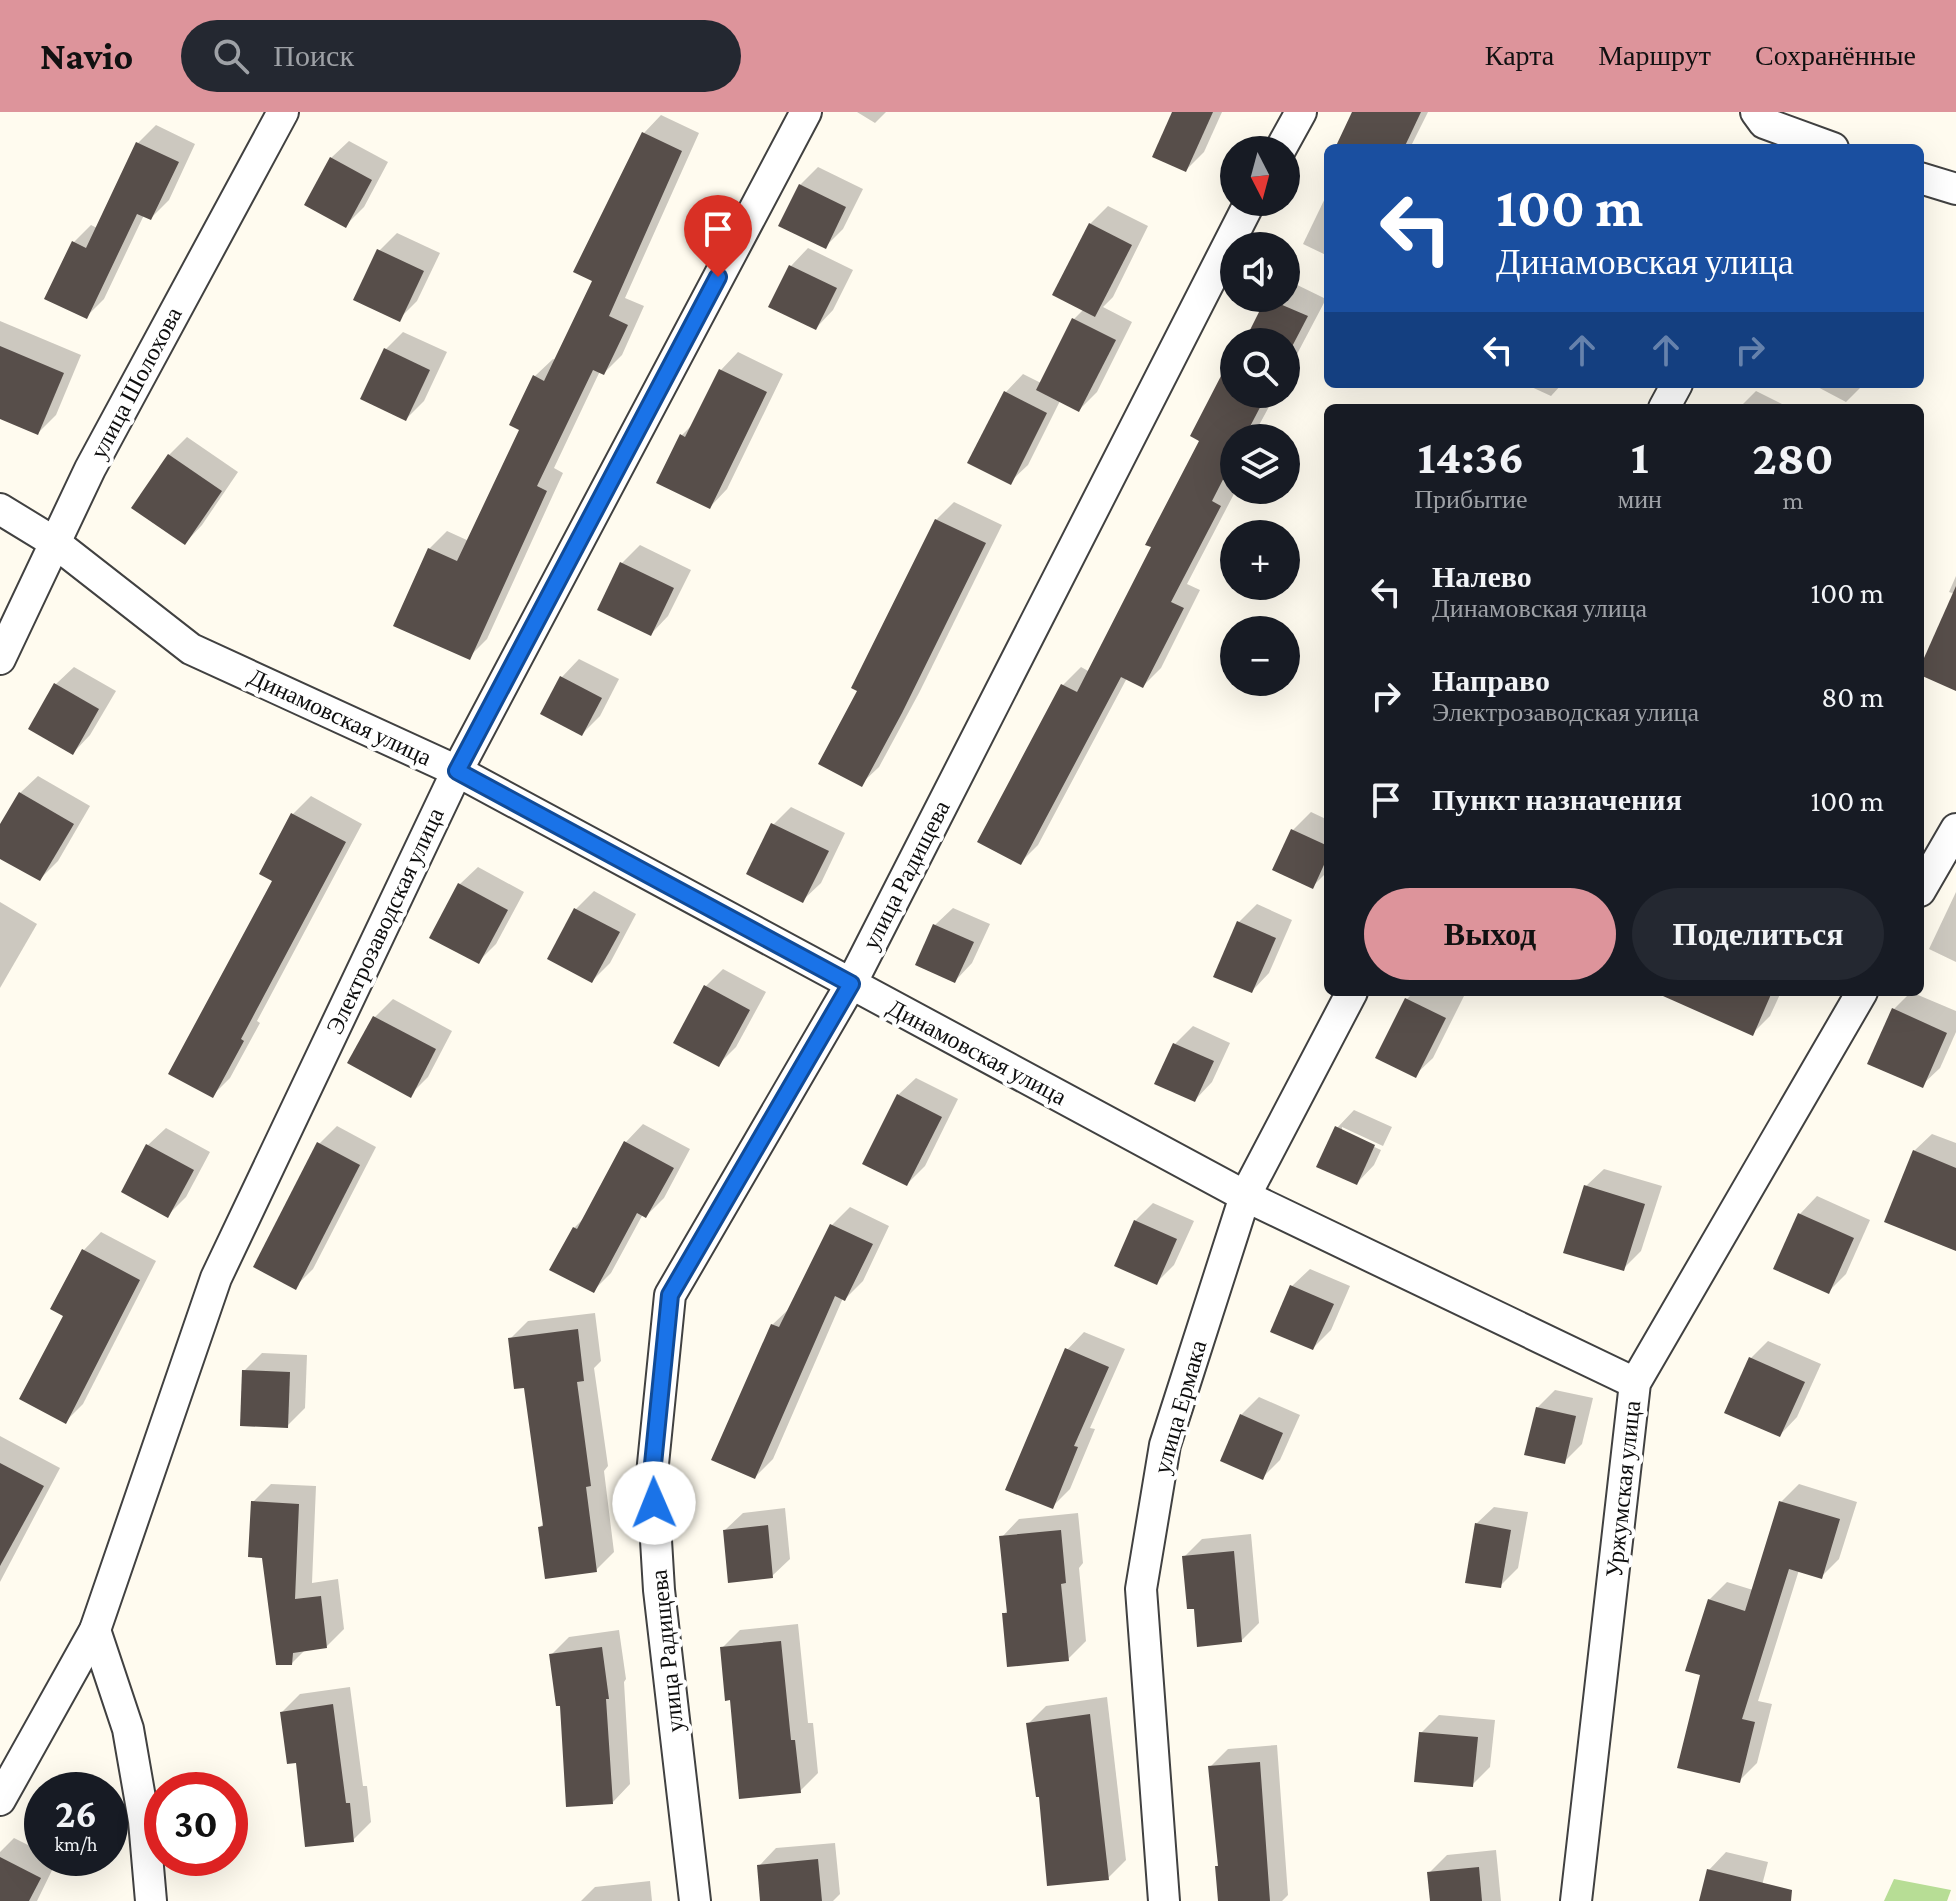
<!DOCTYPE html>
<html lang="ru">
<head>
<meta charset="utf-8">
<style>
  body { margin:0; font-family:"Crimson Pro",serif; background:#242831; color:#f1f3f6; height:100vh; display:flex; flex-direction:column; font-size:30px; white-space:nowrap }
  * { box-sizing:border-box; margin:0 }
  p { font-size:26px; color:#9ea1a6 }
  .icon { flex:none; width:44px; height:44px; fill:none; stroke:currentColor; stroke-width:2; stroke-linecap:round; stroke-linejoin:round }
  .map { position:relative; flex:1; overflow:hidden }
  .sheet { position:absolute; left:1324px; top:292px; width:600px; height:592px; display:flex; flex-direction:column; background:#171b24; border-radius:12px; box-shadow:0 8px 32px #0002 }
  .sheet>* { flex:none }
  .hud { position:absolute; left:1324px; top:32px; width:600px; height:244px; border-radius:12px; box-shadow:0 8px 32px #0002; background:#1a4fa0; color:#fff; overflow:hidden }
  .needle { width:52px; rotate:174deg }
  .buttons { position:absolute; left:1220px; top:24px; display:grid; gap:16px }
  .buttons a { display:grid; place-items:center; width:80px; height:80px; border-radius:50%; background:#171b24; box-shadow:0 8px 32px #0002; font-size:40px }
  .speed { position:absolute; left:24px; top:1660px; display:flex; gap:16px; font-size:40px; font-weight:700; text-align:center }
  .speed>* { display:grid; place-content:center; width:104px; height:104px; border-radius:50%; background:#171b24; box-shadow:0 8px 32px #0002; line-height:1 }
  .speed small { font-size:20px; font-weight:400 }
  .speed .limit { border:12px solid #d22; background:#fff; color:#111 }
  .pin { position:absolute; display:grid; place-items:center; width:68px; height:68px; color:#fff; margin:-82px -34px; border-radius:50% 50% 50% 0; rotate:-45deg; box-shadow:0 0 8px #0007 }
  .pin .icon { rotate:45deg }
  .me { position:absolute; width:88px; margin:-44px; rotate:359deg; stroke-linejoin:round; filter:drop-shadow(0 0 6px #0008) }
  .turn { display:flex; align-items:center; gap:28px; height:168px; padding:0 40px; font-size:36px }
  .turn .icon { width:104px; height:104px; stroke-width:2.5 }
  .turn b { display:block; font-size:56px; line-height:68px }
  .lanes { display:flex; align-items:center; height:76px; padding:0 40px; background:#0003; justify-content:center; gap:40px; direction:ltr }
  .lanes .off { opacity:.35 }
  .eta { display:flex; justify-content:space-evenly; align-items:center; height:136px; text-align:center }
  .eta b { font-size:48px; font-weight:700; line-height:56px }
  .cta { display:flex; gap:16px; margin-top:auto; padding:16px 40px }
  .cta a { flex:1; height:92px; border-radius:48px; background:#dd949b; color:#111; font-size:32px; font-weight:700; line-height:92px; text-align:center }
  .cta a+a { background:#242831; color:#f1f3f6 }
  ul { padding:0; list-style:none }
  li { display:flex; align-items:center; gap:24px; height:104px; padding:0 40px }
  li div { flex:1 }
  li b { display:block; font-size:30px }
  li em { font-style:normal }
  header { display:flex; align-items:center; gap:48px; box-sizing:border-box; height:112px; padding:0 40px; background:#dd949b; color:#111 }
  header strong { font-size:38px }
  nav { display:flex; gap:44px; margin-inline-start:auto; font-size:28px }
  .search { width:560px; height:72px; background:#242831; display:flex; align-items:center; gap:20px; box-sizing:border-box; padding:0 28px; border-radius:44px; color:#9ea1a6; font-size:30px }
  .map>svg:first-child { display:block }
  .forest { fill:#b7dd95 }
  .shadow { fill:#0003 }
  .building { fill:#574e4a }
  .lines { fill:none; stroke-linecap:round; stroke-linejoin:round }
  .street-casing { stroke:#414141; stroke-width:34 }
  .street { stroke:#fff; stroke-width:30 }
  .route-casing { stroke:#114b97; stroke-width:20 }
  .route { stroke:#1a73e8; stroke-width:14 }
  .labels { text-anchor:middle; stroke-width:8; stroke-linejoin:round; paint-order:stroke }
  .street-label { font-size:24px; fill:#0e0e0e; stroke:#fff }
</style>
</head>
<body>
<header>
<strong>Navio</strong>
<div class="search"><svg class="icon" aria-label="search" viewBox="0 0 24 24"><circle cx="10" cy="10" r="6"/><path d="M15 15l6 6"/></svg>Поиск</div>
<nav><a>Карта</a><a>Маршрут</a><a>Сохранённые</a></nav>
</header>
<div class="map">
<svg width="1956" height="1789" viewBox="0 0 1956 1789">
  <rect width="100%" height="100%" fill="#fffbef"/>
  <path class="forest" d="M1894 1767 1951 1778 1947 1789H1884Z"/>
  <g class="shadow">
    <path d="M857 0H886L875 11Z"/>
    <path d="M1174 0H1222L1204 40 1186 58Z"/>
    <path d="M1355 0H1428L1410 36H1347Z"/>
    <path d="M661 3 699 21 625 186 644 194 622 243 604 261 600 259 554 356 563 361 487 527 469 545 429 437 447 419 469 429 521 317 535 264 553 247 556 248 595 168 644 21Z"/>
    <path d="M156 13 195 32 169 88 151 106 144 103 104 187 86 205 73 131 91 113 97 116 138 31Z"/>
    <path d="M349 29 388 50 364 95 346 113 331 46Z"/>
    <path d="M818 55 863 77 843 117 825 135 800 73Z"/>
    <path d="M1328 80V144L1303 132Z"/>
    <path d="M1108 94 1148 114 1113 185 1103 195 1132 210 1097 280 1079 298 1060 289 1028 353 1010 370 1006 280 1023 262 1041 271 1074 207 1084 197 1090 112Z"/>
    <path d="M397 121 440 141 417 189 399 207 379 139Z"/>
    <path d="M808 136 853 158 833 198 816 216 791 154Z"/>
    <path d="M1287 168 1326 187 1286 263V230H1247L1269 186H1286Z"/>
    <path d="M0 209 81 243 56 303 38 321 0 305Z"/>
    <path d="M403 220 447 240 424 289 406 307 385 238Z"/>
    <path d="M738 240 783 262 727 377 710 395 681 324 696 309 721 258Z"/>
    <path d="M1234 253V282H1276L1252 326H1234V360L1228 371 1236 378 1187 472 1200 478 1161 556 1143 574 1127 566 1038 733 1020 751 1063 573 1081 555 1090 560 1153 435 1202 328 1223 264Z"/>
    <path d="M1525 272H1562L1551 284Z"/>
    <path d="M1812 272H1864L1846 290Z"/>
    <path d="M1756 279 1786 294 1785 296H1739Z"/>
    <path d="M187 325 238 360 202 413 185 431 169 343Z"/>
    <path d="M954 390 1002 413 919 581 879 655 861 672 859 578 936 408Z"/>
    <path d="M640 433 691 458 668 504 651 522 600 498 622 451Z"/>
    <path d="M1956 464V577L1920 561 1955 482 1949 480Z"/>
    <path d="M579 547 619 567 600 604 582 622 562 565Z"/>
    <path d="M74 555 116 579 90 623 73 641 56 572Z"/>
    <path d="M38 664 90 694 58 749 40 767 0 744V716L20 681Z"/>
    <path d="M311 684 362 712 257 909 260 911 230 966 212 984 293 702Z"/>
    <path d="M791 695 845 721 821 771 803 788 773 713Z"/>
    <path d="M1311 700 1328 708V759L1313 774 1293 718Z"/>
    <path d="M478 755 524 780 496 832 478 850 460 772Z"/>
    <path d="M594 779 636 802 610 851 592 869 576 797Z"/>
    <path d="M1956 780V850L1929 837Z"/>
    <path d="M0 790 37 812 0 876Z"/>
    <path d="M1257 792 1292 808 1269 861 1252 879 1239 810Z"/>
    <path d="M953 796 990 812 972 851 955 869 935 813Z"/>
    <path d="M723 857 766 880 736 935 718 953 706 874Z"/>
    <path d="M1414 880H1466L1433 946 1415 963 1407 887Z"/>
    <path d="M1708 880H1781L1770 904 1752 922Z"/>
    <path d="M1911 880 1956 899V920L1940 956 1922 973 1894 897Z"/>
    <path d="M393 887 452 919 428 965 410 983 350 951 375 905Z"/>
    <path d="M1193 914 1230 931 1212 970 1195 988 1175 932Z"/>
    <path d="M916 966 958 987 925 1054 907 1072 898 983Z"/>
    <path d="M1354 998 1392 1015 1383 1034 1342 1015V1020L1381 1038 1374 1053 1357 1071 1337 1016Z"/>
    <path d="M643 1012 690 1037 664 1086 646 1104 643 1102 611 1161 593 1179 574 1116 586 1104 626 1030Z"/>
    <path d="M337 1014 376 1035 313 1157 295 1175 319 1032Z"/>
    <path d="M166 1016 210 1040 186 1085 168 1103 148 1033Z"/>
    <path d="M1932 1022 1956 1031V1136L1914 1039Z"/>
    <path d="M1604 1057 1662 1074 1641 1139 1623 1157 1586 1074Z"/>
    <path d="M1817 1084 1870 1108 1846 1162 1829 1179 1800 1102Z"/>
    <path d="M1153 1091 1194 1109 1174 1153 1156 1171 1135 1109Z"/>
    <path d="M850 1095 889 1114 863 1169 845 1187 843 1186 773 1347 755 1365 772 1213 791 1195 832 1113Z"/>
    <path d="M101 1120 156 1149 83 1292 65 1310V1203L84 1138Z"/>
    <path d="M1310 1157 1350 1174 1331 1218 1313 1236 1292 1174Z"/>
    <path d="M595 1201 601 1249 594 1256 608 1354 604 1359 614 1440 596 1458 540 1415 544 1411 526 1274 510 1227 528 1209Z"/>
    <path d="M1084 1220 1125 1237 1090 1316 1095 1317 1070 1377 1052 1395 1067 1238Z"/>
    <path d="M1768 1229 1821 1252 1797 1305 1780 1323 1751 1246Z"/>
    <path d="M262 1241 307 1243 305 1296 287 1314 244 1259Z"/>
    <path d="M1555 1278 1593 1286 1582 1332 1564 1350 1537 1296Z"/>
    <path d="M1259 1285 1300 1303 1280 1348 1262 1366 1241 1303Z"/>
    <path d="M0 1324 60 1356 0 1470Z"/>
    <path d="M271 1372 316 1374 312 1471 338 1467 344 1517 327 1534 305 1538 292 1551 253 1390Z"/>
    <path d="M1799 1372 1857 1390 1839 1447 1821 1465 1799 1458 1758 1589 1772 1592 1757 1651 1739 1669 1709 1488 1727 1470 1753 1478 1781 1390Z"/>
    <path d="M1494 1395 1528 1400 1518 1456 1500 1474 1476 1412Z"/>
    <path d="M785 1396 790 1447 772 1464 725 1418 743 1401Z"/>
    <path d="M1078 1401 1083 1451 1079 1456 1086 1529 1068 1547 1004 1502 1008 1498 1002 1425 1019 1407Z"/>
    <path d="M1251 1422 1259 1511 1241 1529 1195 1495 1184 1445 1202 1427Z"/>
    <path d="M798 1512 808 1611H813L818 1661 800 1679 732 1586 722 1536 740 1518Z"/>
    <path d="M619 1518 626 1567 624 1570 630 1672 613 1690 561 1592 551 1543 569 1525Z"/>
    <path d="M350 1575 363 1674H367L371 1710 353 1728 298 1649 282 1600 300 1582Z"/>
    <path d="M1107 1585 1126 1748 1108 1766 1040 1682 1028 1612 1046 1594Z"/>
    <path d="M1439 1603 1495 1608 1490 1655 1472 1673 1421 1621Z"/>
    <path d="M1277 1633 1288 1783 1282 1789H1220L1217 1755 1219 1752 1210 1655 1228 1637Z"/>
    <path d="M14 1726 42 1740V1746L57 1748 37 1789H0V1740Z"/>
    <path d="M835 1731 840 1782 833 1789H762L759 1754 776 1736Z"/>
    <path d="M1496 1738 1501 1789H1432L1429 1761 1447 1743Z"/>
    <path d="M1726 1740 1768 1750 1758 1789H1701L1709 1758Z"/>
    <path d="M650 1769 652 1789H581L595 1775Z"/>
  </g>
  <g class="building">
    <path d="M1172 0H1213L1186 60 1152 45Z"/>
    <path d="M1352 0H1421L1404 36H1335Z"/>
    <path d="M642 20 682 39 609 204 628 213 604 263 593 258 537 374 547 379 470 548 393 514 428 436 457 449 519 318 509 313 533 263 544 269 592 169 573 160Z"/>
    <path d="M136 30 179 50 151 108 137 102 87 207 44 187 72 129 86 136Z"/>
    <path d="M330 45 372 68 346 116 304 93Z"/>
    <path d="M799 72 846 95 826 137 778 114Z"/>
    <path d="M1089 111 1132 133 1095 205 1052 183Z"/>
    <path d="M377 137 424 159 400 210 353 188Z"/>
    <path d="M789 153 837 176 816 218 768 195Z"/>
    <path d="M1266 186 1308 204 1286 246V230H1244Z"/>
    <path d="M1072 206 1116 228 1079 300 1036 278Z"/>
    <path d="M0 234 64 261 38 323 0 307Z"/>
    <path d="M384 236 430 258 406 309 360 287Z"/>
    <path d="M1234 251V282H1267L1244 326H1234V346L1212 389 1221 394 1171 490 1184 496 1143 576 1121 565 1021 753 977 730 1061 572 1077 580 1151 435 1145 433 1199 329 1190 324 1222 262 1227 265Z"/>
    <path d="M719 257 767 280 710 397 656 371 680 322 685 325Z"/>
    <path d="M1004 279 1047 301 1011 373 967 351Z"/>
    <path d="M168 342 222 379 185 433 131 396Z"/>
    <path d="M935 407 986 431 902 601 862 675 818 652 857 579 851 576Z"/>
    <path d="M620 450 674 476 651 524 597 498Z"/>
    <path d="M1956 474V579L1920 563V555Z"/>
    <path d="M560 564 602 586 582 624 540 602Z"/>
    <path d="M54 571 99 597 73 643 28 617Z"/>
    <path d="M19 680 74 712 40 769 0 747V712Z"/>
    <path d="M291 701 346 730 241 927 244 929 213 986 168 962 272 769 259 762Z"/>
    <path d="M771 711 829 739 803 791 746 762Z"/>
    <path d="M1291 717 1328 734V744L1313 777 1272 758Z"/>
    <path d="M458 771 508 798 479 852 429 826Z"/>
    <path d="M574 796 620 820 592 871 547 847Z"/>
    <path d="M1237 809 1276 826 1252 881 1213 865Z"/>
    <path d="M933 812 974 830 955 871 915 853Z"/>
    <path d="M704 873 750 898 719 955 673 931Z"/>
    <path d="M1654 880H1772L1753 924Z"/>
    <path d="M1405 886 1446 906 1416 966 1375 946Z"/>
    <path d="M1892 896 1947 921 1923 976 1867 952Z"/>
    <path d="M373 904 436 937 411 986 347 951Z"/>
    <path d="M1173 931 1214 949 1195 990 1154 972Z"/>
    <path d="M897 982 942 1005 907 1074 862 1052Z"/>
    <path d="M1335 1014 1375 1033 1357 1073 1316 1055Z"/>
    <path d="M624 1029 674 1056 646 1106 637 1101 594 1181 549 1158 573 1115 577 1117Z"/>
    <path d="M317 1030 360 1053 296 1178 253 1155Z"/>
    <path d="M146 1032 194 1058 168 1106 121 1080Z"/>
    <path d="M1913 1038 1956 1056V1139L1884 1110Z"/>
    <path d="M1584 1073 1645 1092 1624 1159 1563 1141Z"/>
    <path d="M1798 1101 1854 1126 1829 1182 1773 1157Z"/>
    <path d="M1134 1108 1177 1127 1157 1173 1114 1154Z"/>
    <path d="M830 1112 873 1132 845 1189 835 1184 755 1367 711 1348 771 1212 779 1215Z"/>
    <path d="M82 1137 140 1168 66 1312 19 1287 63 1204 50 1197Z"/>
    <path d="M1290 1173 1334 1192 1313 1238 1270 1220Z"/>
    <path d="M578 1217 584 1269 577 1270 591 1374 586 1375 597 1460 545 1467 538 1415 543 1414 524 1276 514 1277 508 1226Z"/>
    <path d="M1065 1236 1109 1255 1074 1334 1078 1335 1053 1397 1005 1378Z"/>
    <path d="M1749 1245 1805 1270 1780 1325 1724 1301Z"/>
    <path d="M242 1258 290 1260 288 1316 240 1314Z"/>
    <path d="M1536 1295 1576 1304 1565 1352 1524 1343Z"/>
    <path d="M1240 1302 1283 1321 1263 1368 1220 1349Z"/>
    <path d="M0 1351 44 1374 0 1454Z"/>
    <path d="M251 1389 299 1392 295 1487 321 1484 327 1536 293 1541 292 1553H276L262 1446 248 1445Z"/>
    <path d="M1779 1389 1840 1407 1822 1467 1789 1457 1742 1607 1755 1610 1740 1671 1677 1656 1700 1563 1685 1559 1708 1487 1745 1499Z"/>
    <path d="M1475 1411 1511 1418 1501 1476 1465 1471Z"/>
    <path d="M768 1413 773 1466 728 1471 723 1418Z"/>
    <path d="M1061 1418 1066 1471 1061 1472 1069 1549 1007 1555 1002 1501H1007L999 1424Z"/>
    <path d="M1234 1439 1242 1530 1197 1535 1194 1497H1187L1182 1444Z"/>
    <path d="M781 1529 791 1628H795L801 1681 739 1687 730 1588 725 1589 720 1535Z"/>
    <path d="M602 1535 609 1587H606L613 1692 566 1695 560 1594H556L549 1542Z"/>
    <path d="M333 1592 346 1691H350L354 1730 305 1735 296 1651 287 1652 280 1600Z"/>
    <path d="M1090 1602 1109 1768 1047 1774 1039 1685H1036L1026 1611Z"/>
    <path d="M1419 1620 1478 1625 1473 1675 1414 1670Z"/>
    <path d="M1260 1650 1270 1789H1218L1215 1754H1218L1208 1654Z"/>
    <path d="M0 1745 41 1766 29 1789H0Z"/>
    <path d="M818 1747 822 1789H760L757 1753Z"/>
    <path d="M1479 1755 1482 1789H1430L1427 1760Z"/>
    <path d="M1707 1757 1792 1778 1791 1789H1699Z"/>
  </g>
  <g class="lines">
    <defs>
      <g id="street">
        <path d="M1756 0 1764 11 1833 36"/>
        <path d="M1280 38 1301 0"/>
        <path d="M1920 66 1956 77"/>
        <path d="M1664 296 1677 272"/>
        <path d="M0 397 54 430 191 537 457 659 1245 1084 1635 1271"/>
        <path d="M0 547 90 357 283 0"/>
        <path d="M1920 779 1956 717"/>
        <path d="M95 1518 128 1617 144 1709 151 1789"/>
        <path d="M0 1688 95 1518 216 1166 457 659 806 0"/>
        <path d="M695 1789 659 1478 652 1362 670 1183 851 872 1250 90"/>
        <path d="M1164 1789 1141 1477 1165 1333 1245 1084 1352 880"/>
        <path d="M1576 1789 1635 1271 1862 880"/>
      </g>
    </defs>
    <use href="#street" class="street-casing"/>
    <use href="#street" class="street"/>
  </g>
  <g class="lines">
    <defs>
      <path id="route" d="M654 1391 652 1362 670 1183 851 872 457 659 718 165"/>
    </defs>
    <use href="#route" class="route-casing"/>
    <use href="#route" class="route"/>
  </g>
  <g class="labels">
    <g class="street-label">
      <text transform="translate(136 271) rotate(-62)" y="8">улица Шолохова</text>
      <text transform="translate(340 605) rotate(25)" y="8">Динамовская улица</text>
      <text transform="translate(906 763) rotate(-63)" y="8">улица Радищева</text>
      <text transform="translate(385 809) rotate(-65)" y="8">Электрозаводская улица</text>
      <text transform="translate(977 940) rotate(28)" y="8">Динамовская улица</text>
      <text transform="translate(1180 1295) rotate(-74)" y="8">улица Ермака</text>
      <text transform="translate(1623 1377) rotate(-84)" y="8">Уржумская улица</text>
      <text transform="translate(667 1539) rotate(-96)" y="8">улица Радищева</text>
    </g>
  </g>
</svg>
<div class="buttons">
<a><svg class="needle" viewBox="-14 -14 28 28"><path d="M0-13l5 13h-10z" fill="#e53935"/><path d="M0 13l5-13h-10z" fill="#9ea1a6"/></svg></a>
<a><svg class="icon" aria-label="sound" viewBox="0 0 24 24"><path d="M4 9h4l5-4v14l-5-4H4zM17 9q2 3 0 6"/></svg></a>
<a><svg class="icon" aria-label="search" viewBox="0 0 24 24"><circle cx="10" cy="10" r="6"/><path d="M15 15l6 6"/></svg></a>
<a><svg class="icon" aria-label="layers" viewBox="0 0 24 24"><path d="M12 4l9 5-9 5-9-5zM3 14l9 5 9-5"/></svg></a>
<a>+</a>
<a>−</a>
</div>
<div class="speed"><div>26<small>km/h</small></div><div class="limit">30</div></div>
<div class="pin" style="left:718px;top:165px;background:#d93025"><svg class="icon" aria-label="arrive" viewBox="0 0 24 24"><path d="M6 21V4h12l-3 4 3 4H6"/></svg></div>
<svg class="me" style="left:654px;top:1391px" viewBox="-20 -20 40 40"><circle r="19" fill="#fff"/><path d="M0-13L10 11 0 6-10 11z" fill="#1a73e8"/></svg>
<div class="hud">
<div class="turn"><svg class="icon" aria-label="left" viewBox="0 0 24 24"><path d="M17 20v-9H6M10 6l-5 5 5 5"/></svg><div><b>100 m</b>Динамовская улица</div></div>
<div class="lanes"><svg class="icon" aria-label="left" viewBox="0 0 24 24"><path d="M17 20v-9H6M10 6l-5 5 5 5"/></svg><svg class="icon off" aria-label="ahead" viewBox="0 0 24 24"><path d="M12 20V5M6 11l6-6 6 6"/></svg><svg class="icon off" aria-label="ahead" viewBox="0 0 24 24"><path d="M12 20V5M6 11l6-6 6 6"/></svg><svg class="icon off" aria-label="right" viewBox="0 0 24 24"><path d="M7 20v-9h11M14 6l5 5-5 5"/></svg></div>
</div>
<section class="sheet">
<div class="eta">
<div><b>14:36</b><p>Прибытие</p></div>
<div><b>1</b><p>мин</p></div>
<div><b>280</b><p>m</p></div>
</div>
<ul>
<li><svg class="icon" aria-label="left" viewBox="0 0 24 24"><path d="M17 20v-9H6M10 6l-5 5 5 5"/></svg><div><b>Налево</b><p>Динамовская улица</p></div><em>100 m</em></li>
<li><svg class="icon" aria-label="right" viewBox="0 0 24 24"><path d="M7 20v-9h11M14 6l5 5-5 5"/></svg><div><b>Направо</b><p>Электрозаводская улица</p></div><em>80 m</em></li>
<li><svg class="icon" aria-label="arrive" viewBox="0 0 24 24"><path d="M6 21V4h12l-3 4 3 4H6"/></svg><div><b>Пункт назначения</b></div><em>100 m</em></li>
</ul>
<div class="cta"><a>Выход</a><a>Поделиться</a></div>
</section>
</div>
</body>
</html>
